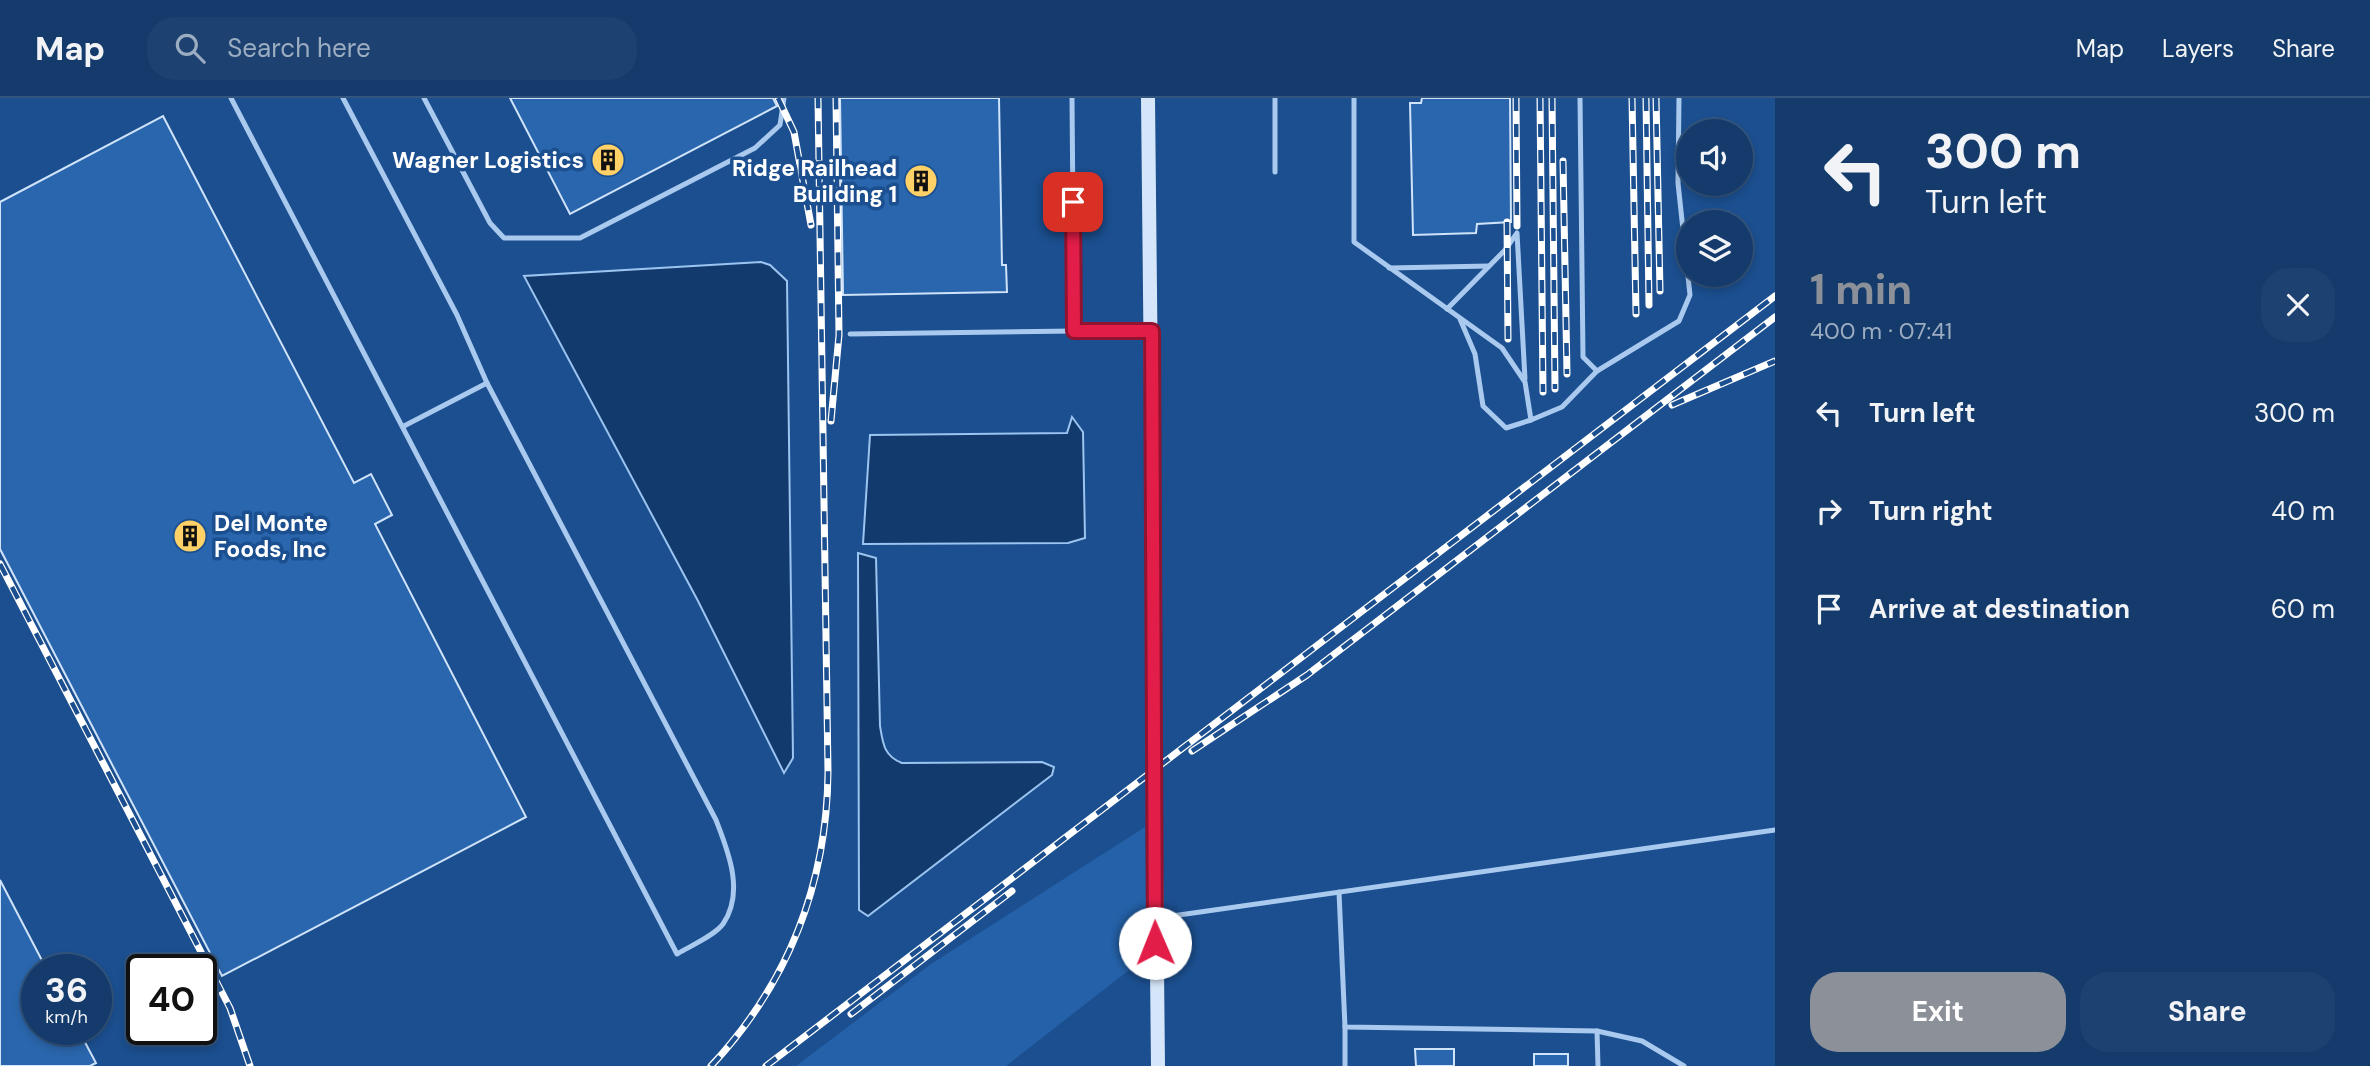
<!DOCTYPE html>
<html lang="en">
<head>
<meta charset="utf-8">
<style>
  body { margin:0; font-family:"DM Sans",sans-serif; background:#1d4271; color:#f1f3f6; height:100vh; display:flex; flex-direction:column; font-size:26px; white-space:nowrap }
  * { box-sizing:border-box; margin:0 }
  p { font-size:23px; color:#9dadc1 }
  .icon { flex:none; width:38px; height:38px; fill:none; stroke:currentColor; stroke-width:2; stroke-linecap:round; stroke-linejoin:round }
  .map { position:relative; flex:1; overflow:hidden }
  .drawer { display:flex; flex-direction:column; background:#143b6b; width:595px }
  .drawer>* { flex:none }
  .top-card { background:#143b6b; color:#f1f3f6; overflow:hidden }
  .buttons { position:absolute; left:1676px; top:21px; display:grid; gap:14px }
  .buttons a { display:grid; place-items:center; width:77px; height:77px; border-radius:50%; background:#143b6b; box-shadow:0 4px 10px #0003,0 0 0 2px #33557e; font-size:35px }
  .speed { position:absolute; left:21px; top:856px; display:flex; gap:14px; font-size:35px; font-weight:700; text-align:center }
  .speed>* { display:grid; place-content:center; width:91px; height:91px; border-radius:50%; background:#143b6b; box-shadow:0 4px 10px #0003,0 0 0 2px #33557e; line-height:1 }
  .speed small { font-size:18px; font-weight:400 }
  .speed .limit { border:4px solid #111; border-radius:10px; background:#fff; color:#111 }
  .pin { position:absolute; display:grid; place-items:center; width:60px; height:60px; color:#fff; margin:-30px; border-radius:14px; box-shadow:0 4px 10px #0006 }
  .me { position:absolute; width:77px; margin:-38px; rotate:359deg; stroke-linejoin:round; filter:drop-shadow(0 0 5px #0008) }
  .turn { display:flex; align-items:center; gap:24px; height:147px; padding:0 35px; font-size:32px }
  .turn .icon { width:91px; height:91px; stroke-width:2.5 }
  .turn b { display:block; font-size:49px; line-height:60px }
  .round { display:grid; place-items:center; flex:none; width:74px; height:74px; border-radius:28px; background:#1d4271 }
  .overview { display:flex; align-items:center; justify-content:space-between; height:119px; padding:0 35px }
  h1 { font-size:42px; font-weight:700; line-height:52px; color:#8c9099 }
  .button { display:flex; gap:14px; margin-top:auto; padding:14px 35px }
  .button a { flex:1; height:80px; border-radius:28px; background:#8c9099; color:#fff; font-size:28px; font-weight:700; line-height:80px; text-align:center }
  .button a+a { background:#1d4271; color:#f1f3f6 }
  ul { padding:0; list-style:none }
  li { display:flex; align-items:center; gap:21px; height:98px; padding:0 35px }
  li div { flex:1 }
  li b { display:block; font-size:26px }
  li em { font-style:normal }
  header { display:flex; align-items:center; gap:42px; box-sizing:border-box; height:98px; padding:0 35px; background:#143b6b; border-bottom:2px solid #33557e }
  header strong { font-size:33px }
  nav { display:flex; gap:38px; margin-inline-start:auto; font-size:24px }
  .search { width:490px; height:63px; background:#1d4271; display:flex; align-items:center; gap:18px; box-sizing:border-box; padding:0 24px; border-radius:28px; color:#9dadc1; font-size:26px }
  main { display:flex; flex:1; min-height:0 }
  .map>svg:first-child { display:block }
  .green { fill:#2461a8 }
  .water { fill:#123a6d; stroke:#9cc4f0; stroke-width:2 }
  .building { fill:#2a66ad; stroke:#cfe3fa; stroke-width:2 }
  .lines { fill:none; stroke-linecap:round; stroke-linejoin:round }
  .lane { stroke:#a9c9ee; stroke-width:5 }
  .secondary { stroke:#d6e6fa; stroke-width:14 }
  .rail-casing { stroke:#fff; stroke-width:7 }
  .rail { stroke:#1b4f8f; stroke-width:4.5; stroke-dasharray:13; stroke-linecap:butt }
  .route-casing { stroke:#92132f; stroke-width:18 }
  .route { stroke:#e11d48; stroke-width:12 }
  .labels { text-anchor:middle; stroke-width:7; stroke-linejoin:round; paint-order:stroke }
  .poi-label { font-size:23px; font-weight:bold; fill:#fff; stroke:#1b4f8f; text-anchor:end }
</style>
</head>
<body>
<header>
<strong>Map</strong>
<div class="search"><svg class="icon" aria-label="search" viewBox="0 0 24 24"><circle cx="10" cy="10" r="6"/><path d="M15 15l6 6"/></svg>Search here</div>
<nav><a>Map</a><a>Layers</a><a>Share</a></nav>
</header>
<main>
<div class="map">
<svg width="1775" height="968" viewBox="0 0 1775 968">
  <rect width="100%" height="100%" fill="#1b4f8f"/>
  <path class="green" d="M1145 729 1147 858 1006 968H796L931 866Z"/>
  <g class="water">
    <path d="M761 164 770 167 787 183 793 660 784 675 698 503 524 178Z"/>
    <path d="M1072 319 1083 334 1085 440 1068 445 863 446 870 337 1067 335Z"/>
    <path d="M858 455 876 460 880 628C883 646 884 658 902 665L1042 664 1054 669 1052 677 868 818 859 812Z"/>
  </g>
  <g class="building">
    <path d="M510 0H773L777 8 570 116Z"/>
    <path d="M840 0H999L1002 167H1006L1007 194 843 197Z"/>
    <path d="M1422 0H1510L1511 124 1477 126 1476 135 1413 137 1410 5H1421Z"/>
    <path d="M163 18 354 385 371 376 392 417 375 426 526 719 222 878 0 451V104Z"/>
    <path d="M0 782 47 872H37V931H78L96 965 90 968H0Z"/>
    <path d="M1415 951H1454V968H1416Z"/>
    <rect x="1534" y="956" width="34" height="12"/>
  </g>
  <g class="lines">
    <g class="lane">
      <path d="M231 0 677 856C690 848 714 838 723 826 745 794 728 753 716 722L487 285 457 217 343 0"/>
      <path d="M424 0 490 125 504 140H580L755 50 780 27 784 0"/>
      <path d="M1072 0 1074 233H1149"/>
      <path d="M1275 0V74"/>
      <path d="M1354 0V144L1502 250 1525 284 1531 322 1506 330 1483 308 1475 256 1460 221"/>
      <path d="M1580 0 1583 259 1597 273"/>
      <path d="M1389 170 1489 168"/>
      <path d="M1447 211 1505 152 1517 135 1525 281"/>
      <path d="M850 236 1074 233"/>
      <path d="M1531 322 1562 309 1597 273 1679 223 1690 197 1678 85 1679 0"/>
      <path d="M404 328 487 285"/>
      <path d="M1339 794 1345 929 1597 933 1598 968"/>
      <path d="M1158 820 1775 732"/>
      <path d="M1597 933 1642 943 1684 968"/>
      <path d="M1345 968V928"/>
    </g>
    <path class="secondary" d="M1148 0 1158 968"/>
    <defs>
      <g id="rail">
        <path d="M778 0 794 34 811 127"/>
        <path d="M1516 0 1517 128"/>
        <path d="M1540 0 1543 294"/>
        <path d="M1552 0 1555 291"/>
        <path d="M1632 0 1636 216"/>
        <path d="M1646 0 1649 207"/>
        <path d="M1656 0 1660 193"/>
        <path d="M1563 63 1567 276"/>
        <path d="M1507 124 1508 241"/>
        <path d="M1672 307 1775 263"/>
        <path d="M831 323 839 237 836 0"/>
        <path d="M0 466 230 910 250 968"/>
        <path d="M1192 653 1307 577 1775 219"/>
        <path d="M851 916 1012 793"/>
        <path d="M711 968C788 886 827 786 828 674L818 0"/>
        <path d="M766 968 1775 198"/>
      </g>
    </defs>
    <use href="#rail" class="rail-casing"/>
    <use href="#rail" class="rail"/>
  </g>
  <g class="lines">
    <defs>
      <path id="route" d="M1073 104 1074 233H1152L1155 845"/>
    </defs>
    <use href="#route" class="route-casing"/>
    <use href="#route" class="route"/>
  </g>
  <defs>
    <symbol id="building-disc" viewBox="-11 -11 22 22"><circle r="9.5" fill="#ffd166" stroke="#1b4f8f"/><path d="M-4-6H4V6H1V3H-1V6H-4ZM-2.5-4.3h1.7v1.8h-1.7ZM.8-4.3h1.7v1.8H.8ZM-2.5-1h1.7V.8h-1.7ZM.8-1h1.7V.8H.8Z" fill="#111"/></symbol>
  </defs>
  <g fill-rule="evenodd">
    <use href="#building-disc" x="589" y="43" width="38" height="38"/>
    <use href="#building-disc" x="902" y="64" width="38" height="38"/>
    <use href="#building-disc" x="171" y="419" width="38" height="38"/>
  </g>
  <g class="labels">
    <g class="poi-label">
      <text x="584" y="70">Wagner Logistics</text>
      <text x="897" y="78">Ridge Railhead<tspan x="897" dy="26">Building 1</tspan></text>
      <text x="214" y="433" text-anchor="start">Del Monte<tspan x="214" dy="26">Foods, Inc</tspan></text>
    </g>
  </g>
</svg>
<div class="buttons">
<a><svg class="icon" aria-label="sound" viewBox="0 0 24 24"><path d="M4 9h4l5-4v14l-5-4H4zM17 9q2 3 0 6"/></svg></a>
<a><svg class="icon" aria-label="layers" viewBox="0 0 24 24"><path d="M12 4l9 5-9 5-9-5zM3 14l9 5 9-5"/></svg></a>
</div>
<div class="speed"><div>36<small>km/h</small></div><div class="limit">40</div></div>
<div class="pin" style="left:1073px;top:104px;background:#d93025"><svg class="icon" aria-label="arrive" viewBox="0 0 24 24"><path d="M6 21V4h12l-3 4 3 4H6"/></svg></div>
<svg class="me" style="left:1155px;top:845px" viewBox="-20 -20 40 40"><circle r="19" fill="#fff"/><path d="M0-13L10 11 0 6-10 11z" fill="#e11d48"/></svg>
</div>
<section class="drawer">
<div class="top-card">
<div class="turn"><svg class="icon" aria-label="left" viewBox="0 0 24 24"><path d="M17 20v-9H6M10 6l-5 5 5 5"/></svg><div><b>300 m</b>Turn left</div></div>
</div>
<div class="overview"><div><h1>1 min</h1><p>400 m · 07:41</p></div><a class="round"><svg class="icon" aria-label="close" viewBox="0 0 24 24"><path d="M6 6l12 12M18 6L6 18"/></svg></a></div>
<ul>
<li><svg class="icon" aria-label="left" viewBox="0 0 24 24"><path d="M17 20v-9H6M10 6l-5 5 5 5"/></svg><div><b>Turn left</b></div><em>300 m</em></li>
<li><svg class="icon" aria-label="right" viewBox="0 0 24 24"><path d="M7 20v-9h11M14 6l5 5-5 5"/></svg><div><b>Turn right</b></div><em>40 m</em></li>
<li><svg class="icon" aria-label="arrive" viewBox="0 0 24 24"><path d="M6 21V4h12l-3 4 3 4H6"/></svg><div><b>Arrive at destination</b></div><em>60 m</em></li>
</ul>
<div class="button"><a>Exit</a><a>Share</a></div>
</section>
</main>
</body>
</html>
